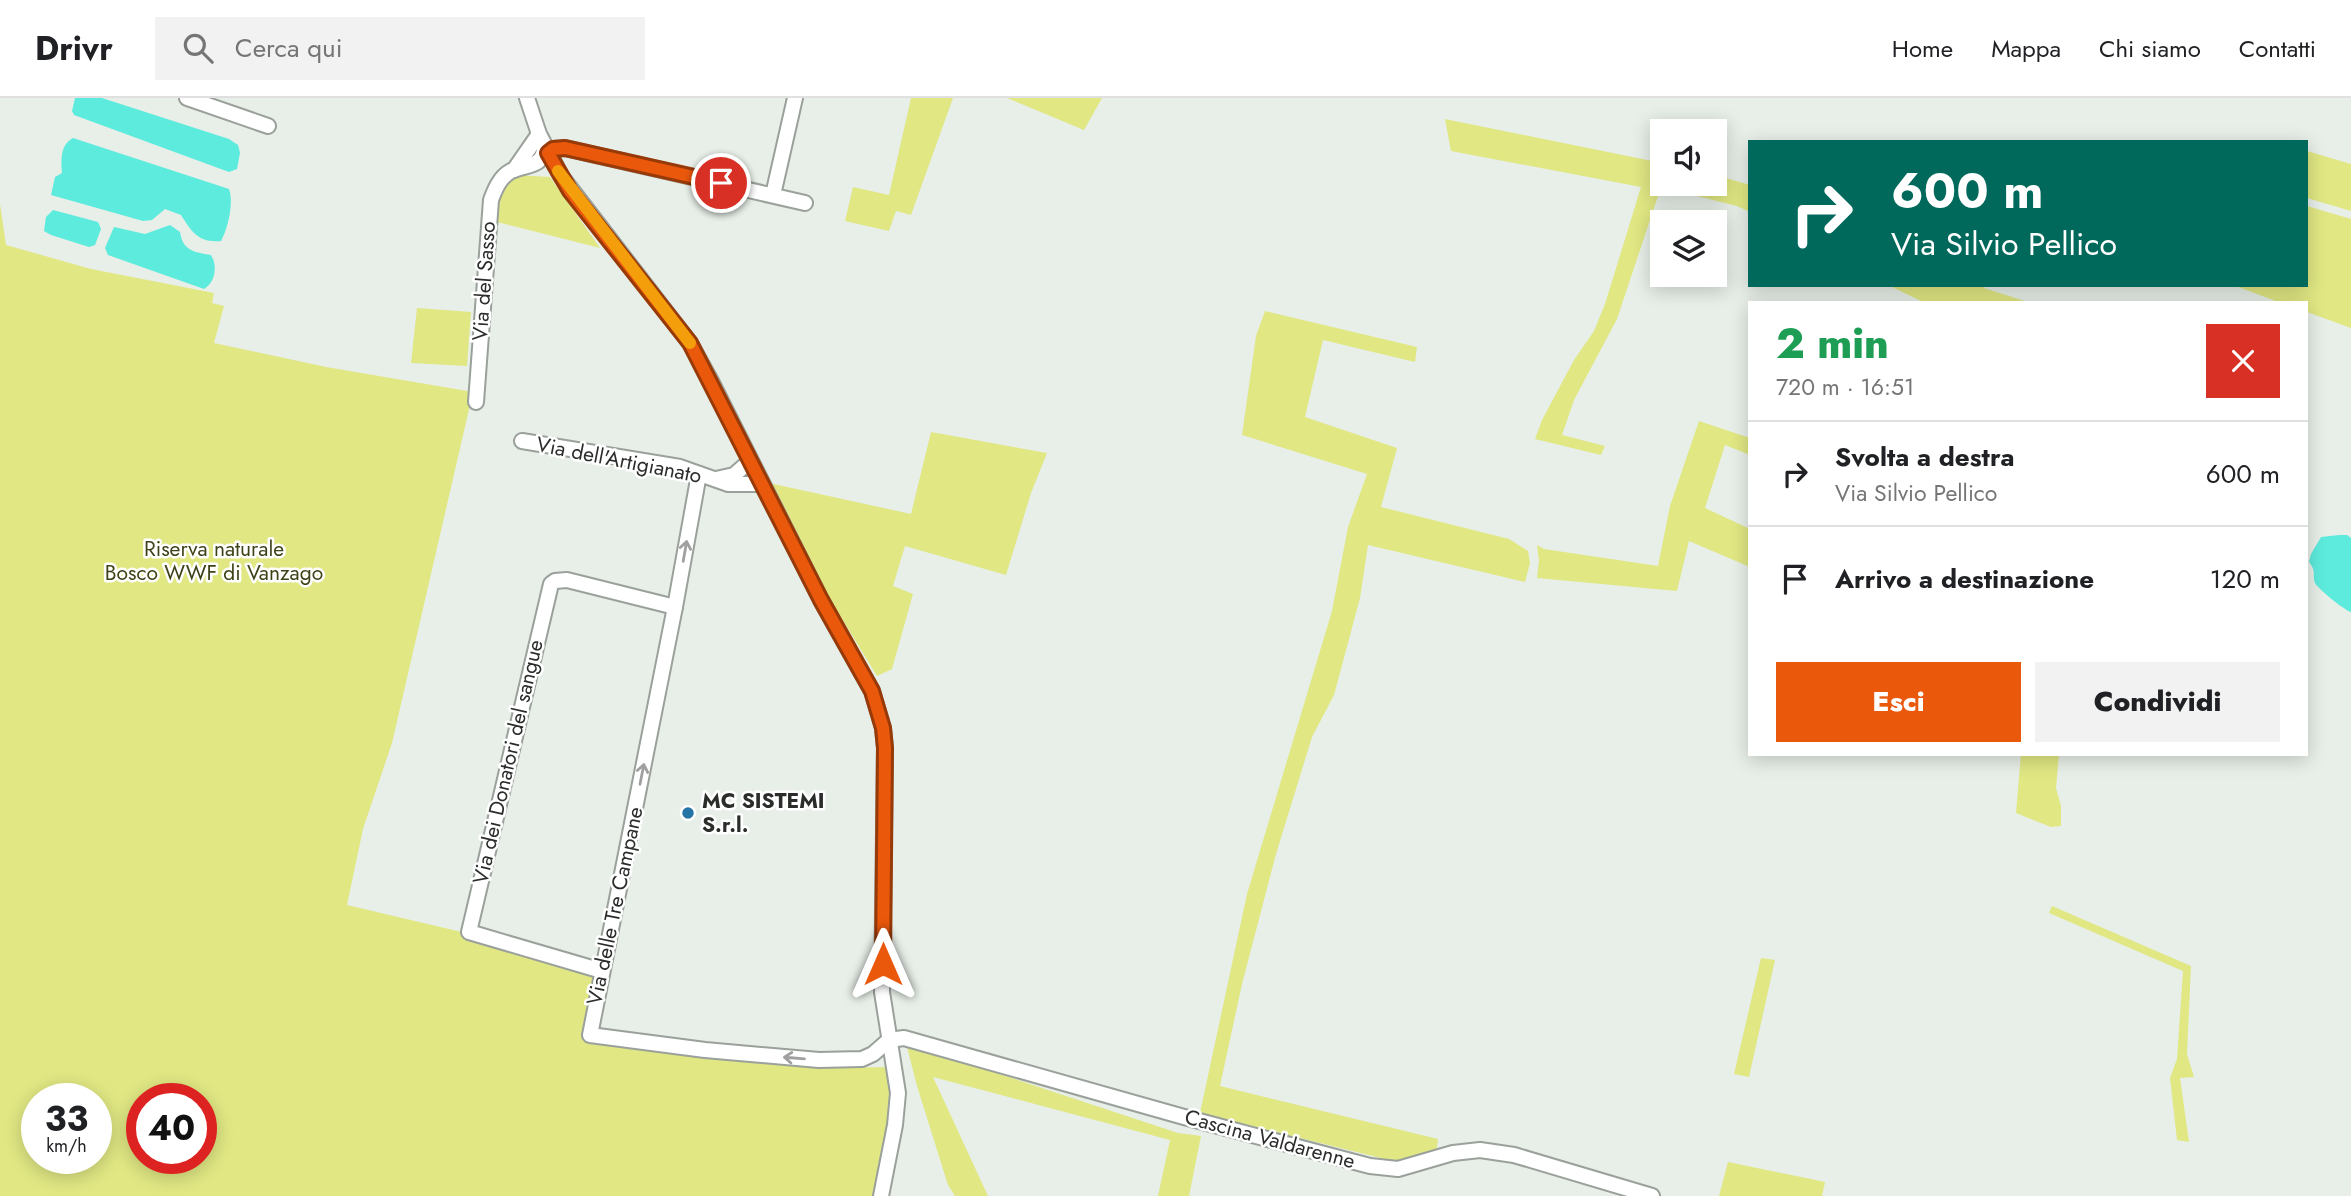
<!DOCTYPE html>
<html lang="it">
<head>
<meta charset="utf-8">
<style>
  body { margin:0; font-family:Jost,sans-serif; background:#f2f2f2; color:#202124; height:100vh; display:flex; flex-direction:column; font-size:26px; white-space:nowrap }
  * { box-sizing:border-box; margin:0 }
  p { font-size:23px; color:#757577 }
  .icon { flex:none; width:38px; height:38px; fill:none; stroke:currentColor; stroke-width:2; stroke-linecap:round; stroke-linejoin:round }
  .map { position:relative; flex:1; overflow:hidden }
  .side { position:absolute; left:1748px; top:203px; width:560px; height:455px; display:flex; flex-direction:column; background:#fff; border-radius:0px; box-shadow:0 4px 18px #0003 }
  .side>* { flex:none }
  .top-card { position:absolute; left:1748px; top:42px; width:560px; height:147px; border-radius:0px; box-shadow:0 4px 18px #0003; background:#00695c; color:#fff; overflow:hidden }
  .fabs { position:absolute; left:1650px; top:21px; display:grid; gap:14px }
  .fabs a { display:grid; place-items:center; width:77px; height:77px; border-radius:0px; background:#fff; box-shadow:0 4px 18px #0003; font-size:35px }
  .speed { position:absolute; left:21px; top:985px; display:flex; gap:14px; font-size:35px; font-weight:700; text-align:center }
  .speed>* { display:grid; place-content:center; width:91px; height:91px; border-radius:50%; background:#fff; box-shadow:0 4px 18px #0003; line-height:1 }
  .speed small { font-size:18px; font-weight:400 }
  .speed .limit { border:10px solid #d22; background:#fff; color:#111 }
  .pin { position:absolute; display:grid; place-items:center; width:60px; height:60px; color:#fff; margin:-30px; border:4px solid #fff; border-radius:50%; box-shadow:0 2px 7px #0007 }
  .me { position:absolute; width:77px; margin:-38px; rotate:0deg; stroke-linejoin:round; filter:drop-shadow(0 0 5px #0008) }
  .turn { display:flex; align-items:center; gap:24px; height:147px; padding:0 28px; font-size:32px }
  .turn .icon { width:91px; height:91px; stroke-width:2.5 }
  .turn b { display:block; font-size:49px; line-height:60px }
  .round { display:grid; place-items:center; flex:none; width:74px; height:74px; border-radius:0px; background:#f2f2f2 }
  .head { display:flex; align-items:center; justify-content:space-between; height:119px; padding:0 28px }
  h1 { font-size:42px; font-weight:800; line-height:52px; color:#1e9e55 }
  .button { display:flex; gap:14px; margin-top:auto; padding:14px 28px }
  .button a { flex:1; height:80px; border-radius:0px; background:#ea580c; color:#fff; font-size:28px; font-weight:800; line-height:80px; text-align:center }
  .button a+a { background:#f2f2f2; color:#202124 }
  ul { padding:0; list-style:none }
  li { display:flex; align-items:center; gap:21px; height:105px; padding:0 28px; border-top:2px solid #e0e0e0 }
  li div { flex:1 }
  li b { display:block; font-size:26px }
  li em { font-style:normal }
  header { display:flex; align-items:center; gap:42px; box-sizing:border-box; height:98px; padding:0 35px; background:#fff; border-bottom:2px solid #e0e0e0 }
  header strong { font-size:33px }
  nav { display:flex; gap:38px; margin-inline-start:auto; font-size:24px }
  .search { width:490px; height:63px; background:#f2f2f2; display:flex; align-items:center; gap:18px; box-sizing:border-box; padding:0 24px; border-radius:0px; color:#757577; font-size:26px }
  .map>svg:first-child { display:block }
  .green { fill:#e0e783; fill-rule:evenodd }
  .water { fill:#5debdd }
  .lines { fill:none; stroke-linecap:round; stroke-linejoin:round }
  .minor-casing { stroke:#9aa19b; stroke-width:18 }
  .minor { stroke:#fff; stroke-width:14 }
  .oneway { stroke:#9fa09f }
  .route-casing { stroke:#983908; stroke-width:18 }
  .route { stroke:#ea580c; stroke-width:12 }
  .slow { stroke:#f59e0b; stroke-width:12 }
  .poi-dot { fill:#2574a6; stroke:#fff; stroke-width:2.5 }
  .labels { text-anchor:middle; stroke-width:5; stroke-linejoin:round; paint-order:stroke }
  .street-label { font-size:21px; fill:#2a2d2a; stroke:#fff }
  .park-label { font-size:21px; fill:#3f4218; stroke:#fff }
  .poi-label { font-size:21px; font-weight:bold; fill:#2a2d2a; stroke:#fff; text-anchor:start }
</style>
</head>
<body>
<header>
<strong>Drivr</strong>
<div class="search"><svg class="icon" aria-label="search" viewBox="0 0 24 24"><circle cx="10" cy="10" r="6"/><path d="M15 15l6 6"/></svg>Cerca qui</div>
<nav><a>Home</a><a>Mappa</a><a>Chi siamo</a><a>Contatti</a></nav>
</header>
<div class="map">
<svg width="2351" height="1098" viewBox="0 0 2351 1098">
  <rect width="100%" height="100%" fill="#e7efe8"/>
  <g class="green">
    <path d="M911 0H953L911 117 896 113 889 133 845 123 853 89 889 97Z"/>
    <path d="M1007 0H1102L1084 32Z"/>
    <path d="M1445 21 1662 65V86H1715V77L1750 87V114L1737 108 1661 89 1617 221 1574 302 1562 337 1605 348 1601 357 1535 341 1542 322 1574 262 1594 233 1605 206 1641 89 1451 53Z"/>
    <path d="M2307 53 2351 66V113L2307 100Z"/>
    <path d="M514 77 550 79 600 150 493 123 496 99Z"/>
    <path d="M0 106 6 147 91 171 214 195 212 205 224 208 214 245 326 269 473 294 392 645 363 731 347 807 487 840 601 874 585 940 726 962 824 970 896 969 881 1098H0ZM37 1001H96V1060H37ZM142 1001H201V1060H142Z"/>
    <path d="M2307 108 2351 121V230L2307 214 2306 205H2281L2233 187H2306Z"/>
    <path d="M1888 187H1985L1984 190 2031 205H1925Z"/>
    <path d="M417 210 471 214 467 268 411 265Z"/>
    <path d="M1265 213 1417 249 1415 264 1323 242 1305 319 1397 350 1381 409 1509 441 1528 453 1530 465 1525 484 1368 447 1360 500 1334 597 1312 639 1276 756 1242 886 1220 988 1438 1041 1436 1057 1397 1064 1200 1015 1247 796 1332 513 1348 429 1367 376 1242 337 1256 238Z"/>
    <path d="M1699 323 1750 340V357L1725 347 1705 410 1750 431V469L1689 443 1677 493 1537 480 1539 462 1537 447 1544 451 1658 468 1670 408Z"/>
    <path d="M931 334 1047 355 1031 395 1006 477 905 448 893 488 913 496 892 571 877 578 820 485 769 385 911 416Z"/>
    <path d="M2021 656H2059L2056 690 2061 708V728L2051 729 2016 715Z"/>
    <path d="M2052 808 2191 868 2187 956 2194 979 2180 980 2189 1044 2177 1042 2170 980 2177 961 2183 873 2049 815Z"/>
    <path d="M1761 860 1775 862 1749 979 1734 976Z"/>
    <path d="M906 945 1178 1035 1201 1038 1189 1098H1158L1170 1042 933 979 988 1098H955L948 1087 917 988Z"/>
    <path d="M1728 1064 1825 1084 1822 1098H1719Z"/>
  </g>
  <g class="water">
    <path d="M75 0H102L229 41 238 47 240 55 237 71 229 74 74 17 72 13Z"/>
    <path d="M73 40 229 91C234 104 228 131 221 143 198 145 192 134 181 117L165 111 152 122 143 123 51 97 55 79 62 75C61 62 60 47 73 40Z"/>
    <path d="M53 112 98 124 101 131 95 147 89 149 51 137 44 133 46 119Z"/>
    <path d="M170 127 180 134C183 153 194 154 211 157 218 168 215 185 204 191L108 157 105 150 114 129 145 136Z"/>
    <path d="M2339 437H2347L2351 440V514C2344 512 2317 490 2315 485 2312 476 2317 474 2309 464L2311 456 2321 439Z"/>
  </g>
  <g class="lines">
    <defs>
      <g id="minor">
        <path d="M187 0 268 28"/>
        <path d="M527 0 539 36 561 78 690 245 711 283 821 502 872 593 883 630 885 650 882 894 898 995 895 1027 881 1098"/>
        <path d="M548 55 553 51 565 50 805 105"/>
        <path d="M514 72 539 36"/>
        <path d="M773 97 795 0"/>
        <path d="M476 304 491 102C495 91 500 79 511 73 526 66 545 70 544 47"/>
        <path d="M522 343 680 369 728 386H761"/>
        <path d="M699 376 675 509 590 937 705 952 819 962 862 961 873 956 889 942 904 940 1184 1019 1370 1068 1398 1071 1453 1055 1480 1052 1514 1057 1652 1098"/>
        <path d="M716 381 734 377 750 363"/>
        <path d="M602 873 469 834 551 486 555 483 567 482 675 509"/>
      </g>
    </defs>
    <use href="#minor" class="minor-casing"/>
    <use href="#minor" class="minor"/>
  </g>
  <defs><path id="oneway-shaft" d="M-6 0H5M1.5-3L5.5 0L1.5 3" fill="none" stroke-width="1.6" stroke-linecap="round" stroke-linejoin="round" transform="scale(1.75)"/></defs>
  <g class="oneway">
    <use href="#oneway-shaft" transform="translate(685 453) rotate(-80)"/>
    <use href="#oneway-shaft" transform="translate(642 676) rotate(-79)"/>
    <use href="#oneway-shaft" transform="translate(794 960) rotate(-175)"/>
  </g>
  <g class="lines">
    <defs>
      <path id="route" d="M721 85 565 50 553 51 548 55 570 93 690 245 821 502 872 593 883 630 885 650 883 866"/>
    </defs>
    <use href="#route" class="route-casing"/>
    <use href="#route" class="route"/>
    <path class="slow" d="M558 73 690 245"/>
  </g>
  <circle class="poi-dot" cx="688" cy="715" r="7"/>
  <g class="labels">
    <g class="street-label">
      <text transform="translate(484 183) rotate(-86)" y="7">Via del Sasso</text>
      <text transform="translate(619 362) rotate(11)" y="7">Via dell'Artigianato</text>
      <text transform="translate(508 664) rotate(-77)" y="7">Via dei Donatori del sangue</text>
      <text transform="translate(615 808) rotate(-78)" y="7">Via delle Tre Campane</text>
      <text transform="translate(1270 1041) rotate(15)" y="7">Cascina Valdarenne</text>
    </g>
    <g class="park-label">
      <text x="214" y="458">Riserva naturale<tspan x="214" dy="24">Bosco WWF di Vanzago</tspan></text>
    </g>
    <g class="poi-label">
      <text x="702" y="710">MC SISTEMI<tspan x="702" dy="24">S.r.l.</tspan></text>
    </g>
  </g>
</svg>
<div class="fabs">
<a><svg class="icon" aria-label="sound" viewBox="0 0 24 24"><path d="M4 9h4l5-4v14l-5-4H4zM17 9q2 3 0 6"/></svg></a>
<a><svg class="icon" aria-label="layers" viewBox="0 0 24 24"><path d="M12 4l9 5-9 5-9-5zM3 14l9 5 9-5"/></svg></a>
</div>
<div class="speed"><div>33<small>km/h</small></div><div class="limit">40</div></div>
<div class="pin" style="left:721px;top:85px;background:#d93025"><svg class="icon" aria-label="arrive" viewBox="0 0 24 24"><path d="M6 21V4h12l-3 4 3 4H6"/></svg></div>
<svg class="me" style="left:883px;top:866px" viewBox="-20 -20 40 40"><path d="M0-17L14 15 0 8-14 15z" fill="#ea580c" stroke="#fff" stroke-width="4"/></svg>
<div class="top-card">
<div class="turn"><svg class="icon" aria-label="right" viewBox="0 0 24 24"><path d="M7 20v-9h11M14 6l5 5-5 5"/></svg><div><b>600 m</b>Via Silvio Pellico</div></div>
</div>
<section class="side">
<div class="head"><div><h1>2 min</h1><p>720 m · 16:51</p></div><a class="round" style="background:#d93025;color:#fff"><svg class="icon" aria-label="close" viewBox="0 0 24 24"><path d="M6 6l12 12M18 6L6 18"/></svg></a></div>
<ul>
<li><svg class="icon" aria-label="right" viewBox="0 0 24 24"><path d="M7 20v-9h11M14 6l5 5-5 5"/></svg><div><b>Svolta a destra</b><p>Via Silvio Pellico</p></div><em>600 m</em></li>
<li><svg class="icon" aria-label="arrive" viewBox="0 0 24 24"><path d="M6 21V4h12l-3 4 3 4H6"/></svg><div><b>Arrivo a destinazione</b></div><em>120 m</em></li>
</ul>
<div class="button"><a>Esci</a><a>Condividi</a></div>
</section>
</div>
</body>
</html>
